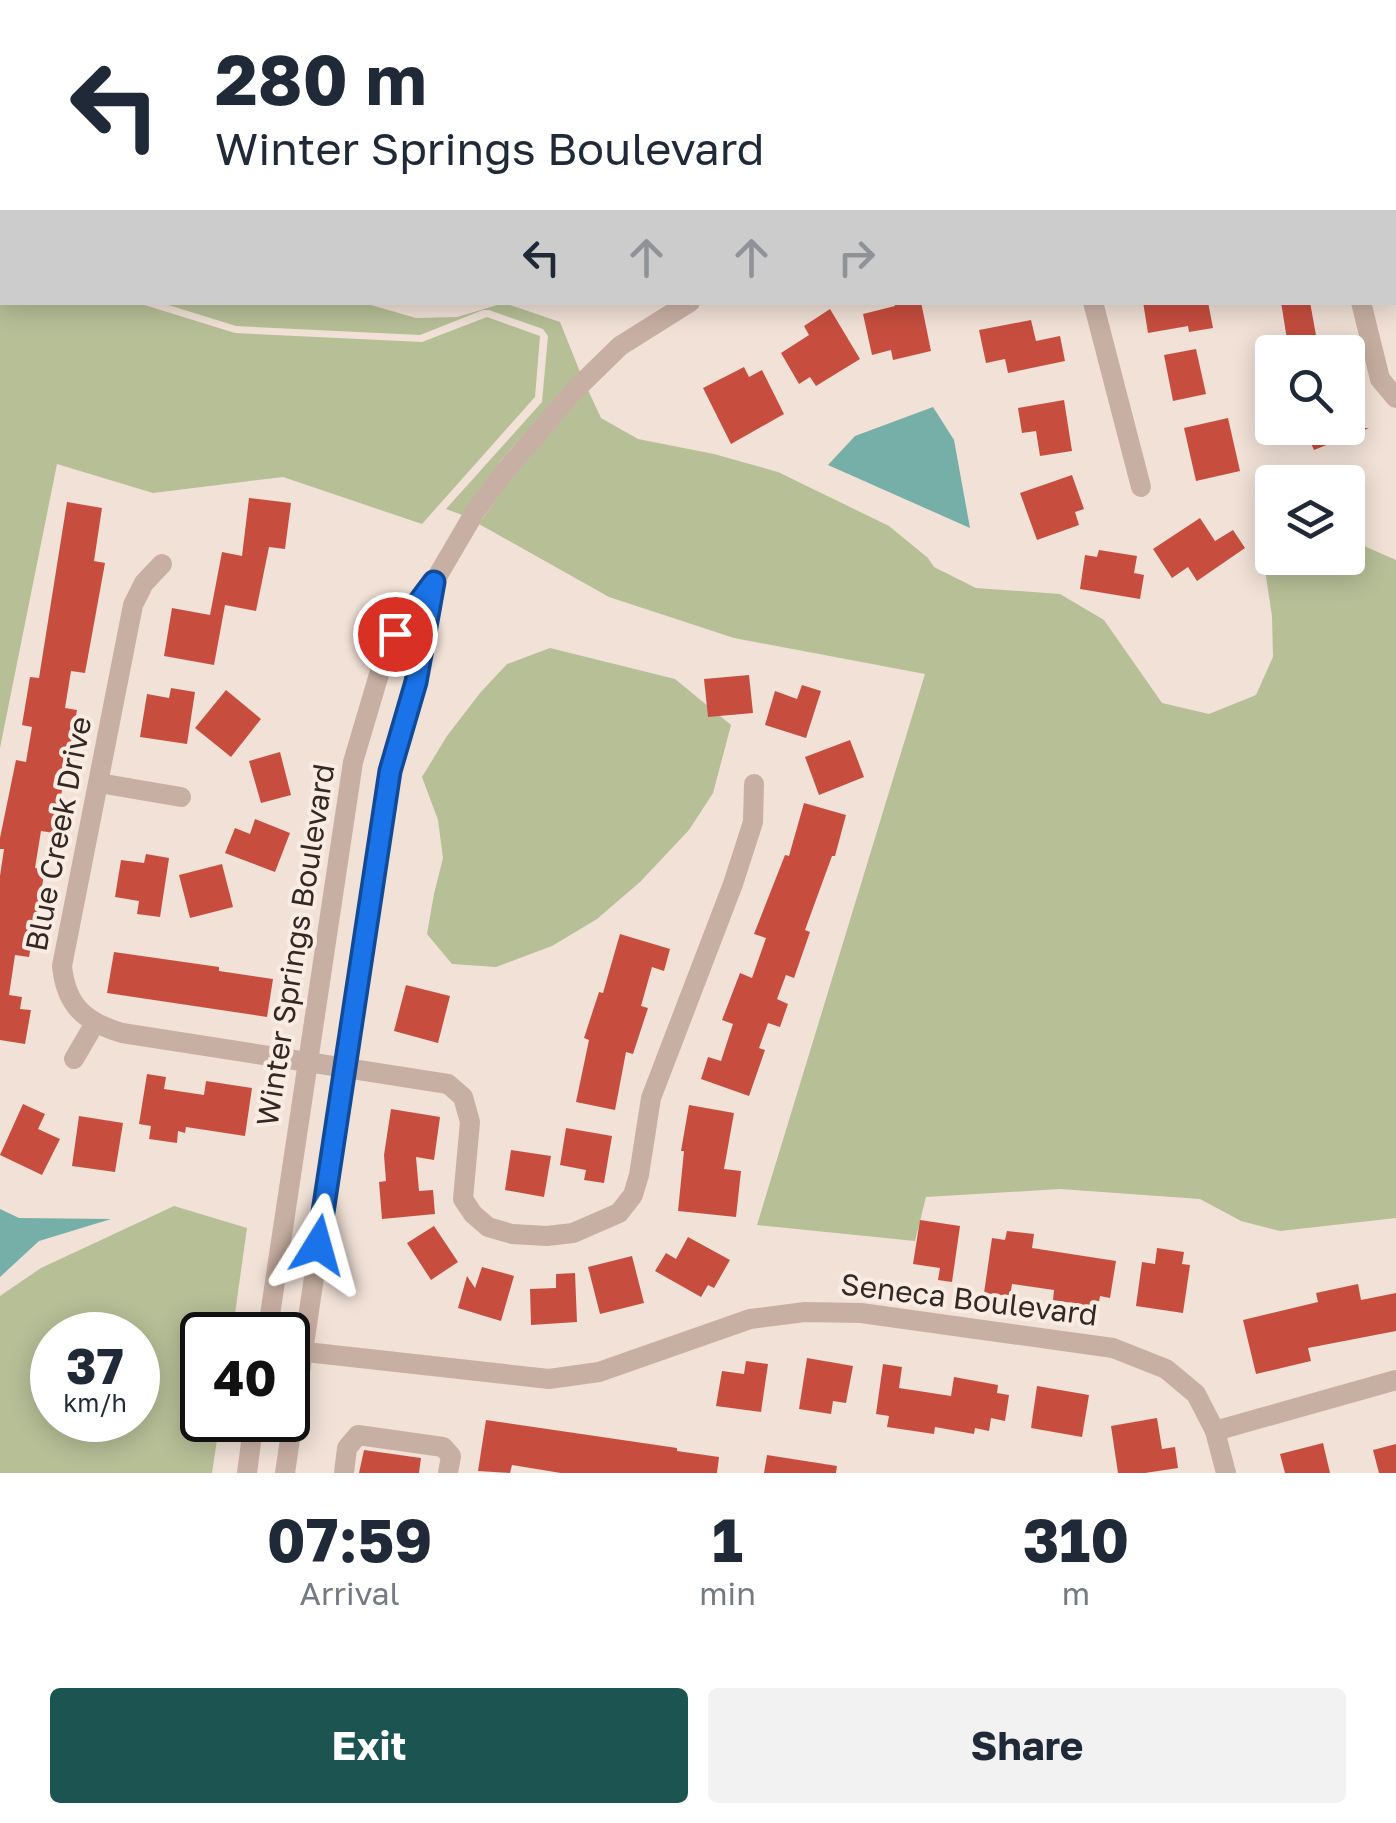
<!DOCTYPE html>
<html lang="en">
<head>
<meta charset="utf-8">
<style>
  body { margin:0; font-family:"Golos Text",sans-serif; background:#f2f2f3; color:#1f2937; height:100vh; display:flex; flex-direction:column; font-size:38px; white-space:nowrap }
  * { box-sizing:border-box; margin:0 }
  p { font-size:32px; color:#747a83 }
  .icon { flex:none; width:55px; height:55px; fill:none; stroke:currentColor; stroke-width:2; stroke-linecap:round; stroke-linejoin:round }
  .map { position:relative; height:1473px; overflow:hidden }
  .drawer { display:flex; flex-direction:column; background:#fff; flex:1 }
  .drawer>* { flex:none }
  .top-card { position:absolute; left:0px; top:0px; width:1398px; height:305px; box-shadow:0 5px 25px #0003; background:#fff; color:#1f2937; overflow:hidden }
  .tools { position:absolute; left:1255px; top:335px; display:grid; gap:20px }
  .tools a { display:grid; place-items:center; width:110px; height:110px; border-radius:10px; background:#fff; box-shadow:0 5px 25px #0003; font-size:50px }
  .speed { position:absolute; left:30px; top:1312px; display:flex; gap:20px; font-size:50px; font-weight:700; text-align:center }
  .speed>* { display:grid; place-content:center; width:130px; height:130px; border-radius:50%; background:#fff; box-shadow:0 5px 25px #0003; line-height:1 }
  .speed small { font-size:25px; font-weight:400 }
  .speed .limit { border:5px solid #111; border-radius:15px; background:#fff; color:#111 }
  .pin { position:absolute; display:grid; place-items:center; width:85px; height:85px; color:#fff; margin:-42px; border:5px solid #fff; border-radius:50%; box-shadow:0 2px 10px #0007 }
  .me { position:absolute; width:110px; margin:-55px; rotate:8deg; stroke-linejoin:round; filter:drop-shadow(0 0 8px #0008) }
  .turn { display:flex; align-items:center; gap:35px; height:210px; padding:0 50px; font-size:45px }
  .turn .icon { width:130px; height:130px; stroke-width:2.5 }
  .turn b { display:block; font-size:70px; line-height:85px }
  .lanes { display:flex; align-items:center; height:95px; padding:0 50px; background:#0003; justify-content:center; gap:50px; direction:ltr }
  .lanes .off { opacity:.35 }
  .eta { display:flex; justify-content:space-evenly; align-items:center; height:170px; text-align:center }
  .eta b { font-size:60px; font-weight:700; line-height:70px }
  .button { display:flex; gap:20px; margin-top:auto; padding:20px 50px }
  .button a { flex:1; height:115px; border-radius:10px; background:#1b5451; color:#fff; font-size:40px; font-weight:700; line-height:115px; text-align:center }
  .button a+a { background:#f2f2f3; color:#1f2937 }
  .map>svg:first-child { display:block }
  .green { fill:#b7bf97; fill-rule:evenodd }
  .water { fill:#76aea8 }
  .building { fill:#c74e3f }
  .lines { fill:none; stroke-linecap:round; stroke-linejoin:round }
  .minor { stroke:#c8afa3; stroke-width:20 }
  .route-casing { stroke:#114b97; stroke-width:25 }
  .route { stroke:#1a73e8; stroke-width:18 }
  .labels { text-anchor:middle; stroke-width:8; stroke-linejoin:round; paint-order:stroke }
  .street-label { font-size:30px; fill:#332825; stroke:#f9ece3 }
</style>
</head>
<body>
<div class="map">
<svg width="1396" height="1473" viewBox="0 0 1396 1473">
  <rect width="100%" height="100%" fill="#f1e1d7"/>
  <g class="green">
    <path d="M0 0H204L203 2H2V302L138 303 235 333 422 342 487 317 540 336 535 397 422 524 283 477 153 493 57 464 0 748Z"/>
    <path d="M162 303H364L416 318 457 317 504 303 560 322 580 372 500 461 462 515 446 509 542 402 548 336 543 329 489 310H483L420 335 236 326Z"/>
    <path d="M588 390 601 418 638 439 714 454 778 472 889 526 928 558 934 567 976 588 1060 594 1104 620 1162 703 1209 714 1256 695 1273 657 1272 616 1265 570 1274 558H1348V539L1396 560V1218L1280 1231 1241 1221 1200 1199 1060 1189 926 1197 915 1241 757 1225 925 674 734 638 609 597 479 524 512 477Z"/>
    <path d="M550 648 675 679 731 725 713 793 689 830 640 882 597 919 552 946 496 967 452 964 427 934 434 894 443 858 438 820 422 777 447 736 480 693 507 664Z"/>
    <path d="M174 1206 247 1228 232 1335H202V1420H220L212 1473H0V1296L41 1268ZM138 1335V1420H52V1335Z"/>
  </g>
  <g class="water">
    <path d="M933 407 954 440 970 528 828 465 855 436Z"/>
    <path d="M0 1209 19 1218 111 1219 39 1241 0 1277Z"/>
  </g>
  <g class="building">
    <path d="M894 302H921L931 351 893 360 891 350 872 355 863 314 895 306Z"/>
    <path d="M1143 302H1208L1213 328 1189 332 1188 326 1148 333Z"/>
    <path d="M1281 302H1310L1319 352H1289Z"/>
    <path d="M830 309 860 359 816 386 810 377 799 384 781 353 809 335 804 326Z"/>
    <path d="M1031 320 1036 341 1060 336 1065 361 1008 373 1005 359 986 363 979 330Z"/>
    <path d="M1196 349 1206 394 1173 401 1164 355Z"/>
    <path d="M744 367 749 377 762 370 784 414 731 444 703 388Z"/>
    <path d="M1064 400 1072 451 1040 456 1036 431 1022 433 1018 408Z"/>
    <path d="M1228 418 1240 471 1196 481 1184 428Z"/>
    <path d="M1304 428H1369L1314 450Z"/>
    <path d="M1072 475 1084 509 1075 512 1079 525 1037 540 1020 493Z"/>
    <path d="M249 498 291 503 285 549 269 547 256 611 225 605 214 665 164 656 172 608 210 615 222 552 242 556Z"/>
    <path d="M67 502 102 508 94 561 105 563 85 673 71 671 65 708 77 710 54 833 41 831 35 868 45 870 29 957 15 955 9 995 22 997 20 1009 31 1010 25 1044 0 1040V876L4 849H0V838L16 760 26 762 32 727 22 725 30 677 39 678Z"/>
    <path d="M1200 518 1215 541 1233 530 1245 548 1197 581 1188 567 1172 578 1153 549Z"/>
    <path d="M1099 550 1137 556 1134 573 1144 575 1140 599 1080 589 1085 555 1097 557Z"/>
    <path d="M749 675 753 713 708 717 704 679Z"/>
    <path d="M802 685 821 691 806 738 765 725 775 691 797 699Z"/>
    <path d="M171 688 195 692 187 744 140 737 147 694 169 698Z"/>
    <path d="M226 690 261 719 231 757 195 728Z"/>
    <path d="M850 740 864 777 819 795 805 757Z"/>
    <path d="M280 752 291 795 261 803 249 761Z"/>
    <path d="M804 803 846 815 835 856H832L805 930 810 932 794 978 786 975 777 999 788 1004 780 1027 768 1023 759 1048 765 1050 749 1096 701 1079 708 1057 721 1061 733 1024 722 1020 740 973 752 978 766 938 754 934 785 855 789 856Z"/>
    <path d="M255 819 290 833 275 872 225 853 235 828 250 834Z"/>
    <path d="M146 854 169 858 160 917 137 914 139 901 115 897 121 860 144 863Z"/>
    <path d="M222 864 233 907 190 918 179 875Z"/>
    <path d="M620 934 670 949 664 971 652 967 641 1006 648 1008 633 1054 626 1052 615 1110 576 1102 589 1040 584 1038 599 992 603 993Z"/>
    <path d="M114 952 219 967V971L273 979 267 1017 107 993Z"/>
    <path d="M406 985 450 996 438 1043 394 1031Z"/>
    <path d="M147 1074 166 1077 164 1089 204 1095 206 1081 252 1088 245 1136 186 1127 185 1133 178 1131 177 1143 149 1139 151 1126 139 1124Z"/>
    <path d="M23 1104 45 1114 38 1129 60 1139 42 1175 0 1155Z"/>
    <path d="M689 1105 734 1113 724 1169 741 1171 736 1217 678 1211 684 1151H681Z"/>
    <path d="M391 1109 440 1117 434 1160 416 1157 419 1191 433 1190 435 1214 382 1219 379 1182 386 1181 384 1155Z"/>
    <path d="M79 1116 123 1123 115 1172 72 1166Z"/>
    <path d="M566 1128 612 1136 604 1183 584 1180 586 1170 560 1165Z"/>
    <path d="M511 1150 551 1156 544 1197 505 1190Z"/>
    <path d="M920 1220 960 1226 952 1282 938 1280 940 1268 913 1264Z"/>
    <path d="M434 1226 458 1262 431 1280 407 1243Z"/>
    <path d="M1007 1231 1034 1234 1032 1248 1116 1261 1110 1298 1100 1296 1098 1307 1053 1300 1054 1290 1012 1284 1010 1296 984 1293 992 1238 1005 1240Z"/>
    <path d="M688 1237 730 1260 714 1288 708 1285 701 1297 655 1271 666 1253 676 1259Z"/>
    <path d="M1157 1248 1184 1252 1182 1264 1190 1265 1183 1313 1136 1306 1142 1262 1155 1264Z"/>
    <path d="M632 1256 644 1303 600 1314 588 1267Z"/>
    <path d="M482 1267 514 1276 501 1321 458 1308 467 1276 475 1288Z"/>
    <path d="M575 1273 577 1322 531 1325 530 1289 556 1288V1274Z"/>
    <path d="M1358 1284 1361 1300 1396 1293V1331L1308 1348 1311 1361 1256 1374 1243 1320 1318 1302 1316 1293Z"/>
    <path d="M807 1358 853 1366 846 1403 833 1401 831 1414 799 1409Z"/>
    <path d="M746 1361 768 1364 761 1412 716 1406 722 1371 744 1374Z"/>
    <path d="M883 1364 902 1367 899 1388 951 1396 954 1377 998 1385 997 1393 1009 1395 1005 1421 991 1418 989 1431 975 1428 974 1434 935 1427 934 1434 887 1427 889 1416 876 1414Z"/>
    <path d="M1037 1386 1089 1395 1082 1437 1031 1428Z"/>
    <path d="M1157 1418 1162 1449 1175 1447 1178 1468 1145 1473H1118L1111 1426Z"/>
    <path d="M486 1420 677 1448V1451L719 1457 717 1473H561L512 1465 510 1473 478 1471Z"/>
    <path d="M1323 1443 1330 1473H1285L1280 1454Z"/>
    <path d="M1396 1444V1473H1379L1373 1450Z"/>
    <path d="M364 1450 421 1458 419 1473H359Z"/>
    <path d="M767 1455 837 1466 836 1473H764Z"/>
  </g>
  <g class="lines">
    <g class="minor">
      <path d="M534 0 535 2"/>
      <path d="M699 0 700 2"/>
      <path d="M1028 2 1038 0"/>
      <path d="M1395 64H1396"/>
      <path d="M1395 101H1396"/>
      <path d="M1093 302 1141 487"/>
      <path d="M1361 302 1380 379 1396 398"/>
      <path d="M162 564 144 583 133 605 62 966C66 1006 85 1022 122 1033L448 1084 463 1097 470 1122 463 1199 473 1214 488 1227 512 1234 547 1236 573 1233 619 1213 633 1195 639 1175 651 1098 733 884 753 822 754 784"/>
      <path d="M99 783 181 797"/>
      <path d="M74 1059 95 1023"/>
      <path d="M267 1335 353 762 380 671 395 634 434 582 475 512 504 472 576 389 620 346 690 302"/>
      <path d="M288 1350 549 1379 599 1372 750 1319 805 1312 861 1313 1113 1348 1166 1369 1196 1394 1215 1431 1226 1473"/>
      <path d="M1215 1431 1396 1380"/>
      <path d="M247 1473 254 1420"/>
      <path d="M285 1473 389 771 416 682 433 589"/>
      <path d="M344 1473 347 1448 358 1435 443 1447 451 1456 448 1473"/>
    </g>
  </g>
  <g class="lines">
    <defs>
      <path id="route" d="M318 1245 390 771 416 682 434 582 395 634"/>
    </defs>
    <use href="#route" class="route-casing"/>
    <use href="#route" class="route"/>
  </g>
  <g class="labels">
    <g class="street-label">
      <text transform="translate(59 834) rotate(-79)" y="10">Blue Creek Drive</text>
      <text transform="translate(296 945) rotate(-81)" y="10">Winter Springs Boulevard</text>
      <text transform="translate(969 1300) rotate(7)" y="10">Seneca Boulevard</text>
    </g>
  </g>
</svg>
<div class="tools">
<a><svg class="icon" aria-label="search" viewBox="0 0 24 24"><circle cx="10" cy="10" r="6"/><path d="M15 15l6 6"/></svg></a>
<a><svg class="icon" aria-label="layers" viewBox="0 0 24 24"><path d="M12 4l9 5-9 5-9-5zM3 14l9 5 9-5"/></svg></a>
</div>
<div class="speed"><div>37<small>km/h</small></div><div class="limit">40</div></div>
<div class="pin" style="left:395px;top:634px;background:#d93025"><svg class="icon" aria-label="arrive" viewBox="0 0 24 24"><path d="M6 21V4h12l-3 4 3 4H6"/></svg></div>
<svg class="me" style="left:318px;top:1245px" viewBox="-20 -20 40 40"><path d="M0-17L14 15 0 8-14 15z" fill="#1a73e8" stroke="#fff" stroke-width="4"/></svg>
<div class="top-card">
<div class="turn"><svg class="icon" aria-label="left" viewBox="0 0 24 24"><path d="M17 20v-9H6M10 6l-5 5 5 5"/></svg><div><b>280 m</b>Winter Springs Boulevard</div></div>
<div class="lanes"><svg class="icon" aria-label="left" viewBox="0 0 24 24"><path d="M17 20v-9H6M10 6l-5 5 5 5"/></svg><svg class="icon off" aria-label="ahead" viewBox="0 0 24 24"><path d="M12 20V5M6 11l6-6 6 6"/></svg><svg class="icon off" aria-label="ahead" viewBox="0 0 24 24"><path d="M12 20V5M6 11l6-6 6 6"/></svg><svg class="icon off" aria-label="right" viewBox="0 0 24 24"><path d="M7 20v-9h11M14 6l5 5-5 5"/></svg></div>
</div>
</div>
<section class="drawer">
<div class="eta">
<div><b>07:59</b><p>Arrival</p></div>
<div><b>1</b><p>min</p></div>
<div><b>310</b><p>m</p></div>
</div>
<div class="button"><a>Exit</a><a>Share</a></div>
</section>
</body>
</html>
